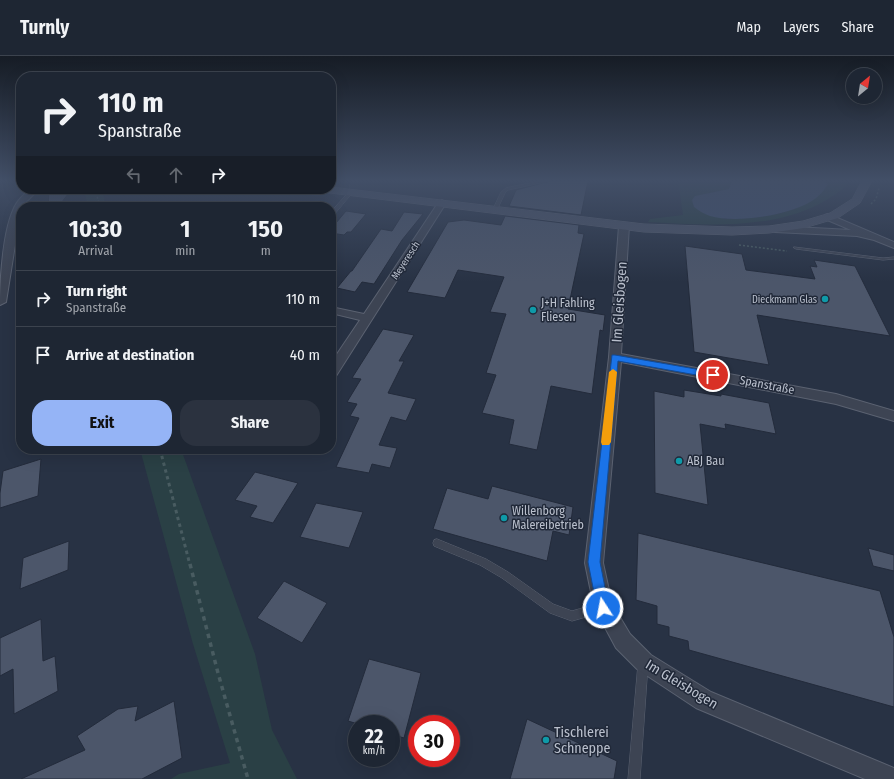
<!DOCTYPE html>
<html lang="en">
<head>
<meta charset="utf-8">
<style>
  body { margin:0; font-family:"Fira Sans Condensed",sans-serif; background:#2b323f; color:#f1f3f6; height:100vh; display:flex; flex-direction:column; font-size:15px; white-space:nowrap }
  * { box-sizing:border-box; margin:0 }
  p { font-size:13px; color:#a1a5ac }
  .icon { flex:none; width:22px; height:22px; fill:none; stroke:currentColor; stroke-width:2; stroke-linecap:round; stroke-linejoin:round }
  .map { position:relative; flex:1; overflow:hidden }
  .panel { position:absolute; left:16px; top:146px; width:320px; height:252px; display:flex; flex-direction:column; background:#1e2633; border-radius:16px; box-shadow:0 4px 16px #0002,0 0 0 1px #3c434e }
  .panel>* { flex:none }
  .guide { position:absolute; left:16px; top:16px; width:320px; height:122px; border-radius:16px; box-shadow:0 4px 16px #0002,0 0 0 1px #3c434e; background:#1e2633; color:#f1f3f6; overflow:hidden }
  .needle { width:26px; rotate:30deg }
  .controls { position:absolute; left:846px; top:12px; display:grid; gap:8px }
  .controls a { display:grid; place-items:center; width:36px; height:36px; border-radius:50%; background:#1e2633; box-shadow:0 4px 16px #0002,0 0 0 1px #3c434e; font-size:20px }
  .speed { position:absolute; left:348px; top:659px; display:flex; gap:8px; font-size:20px; font-weight:700; text-align:center }
  .speed>* { display:grid; place-content:center; width:52px; height:52px; border-radius:50%; background:#1e2633; box-shadow:0 4px 16px #0002,0 0 0 1px #3c434e; line-height:1 }
  .speed small { font-size:10px; font-weight:400 }
  .speed .limit { border:6px solid #d22; background:#fff; color:#111 }
  .pin { position:absolute; display:grid; place-items:center; width:34px; height:34px; color:#fff; margin:-17px; border:2px solid #fff; border-radius:50%; box-shadow:0 1px 4px #0007 }
  .me { position:absolute; width:44px; margin:-22px; rotate:349deg; stroke-linejoin:round; filter:drop-shadow(0 0 3px #0008) }
  .turn { display:flex; align-items:center; gap:14px; height:84px; padding:0 16px; font-size:18px }
  .turn .icon { width:52px; height:52px; stroke-width:2.5 }
  .turn b { display:block; font-size:28px; line-height:34px }
  .lanes { display:flex; align-items:center; height:38px; padding:0 16px; background:#0003; justify-content:center; gap:20px; direction:ltr }
  .lanes .off { opacity:.35 }
  .eta { display:flex; justify-content:space-evenly; align-items:center; height:68px; text-align:center }
  .eta b { font-size:24px; font-weight:700; line-height:28px }
  .action { display:flex; gap:8px; margin-top:auto; padding:8px 16px }
  .action a { flex:1; height:46px; border-radius:16px; background:#95b4f6; color:#111; font-size:16px; font-weight:700; line-height:46px; text-align:center }
  .action a+a { background:#2b323f; color:#f1f3f6 }
  ul { padding:0; list-style:none }
  li { display:flex; align-items:center; gap:12px; height:56px; padding:0 16px; border-top:1px solid #3c434e }
  li div { flex:1 }
  li b { display:block; font-size:15px }
  li em { font-style:normal }
  header { display:flex; align-items:center; gap:24px; box-sizing:border-box; height:56px; padding:0 20px; background:#1e2633; border-bottom:1px solid #3c434e }
  header strong { font-size:19px }
  nav { display:flex; gap:22px; margin-inline-start:auto; font-size:14px }
  .map>svg:first-child { display:block }
  .green { fill:#2a4045 }
  .water { fill:#3f4e6c }
  .building { fill:#4c566a; stroke:#232b3b }
  .lines { fill:none; stroke-linecap:round; stroke-linejoin:round }
  .lane-casing { stroke:#5b6271; stroke-width:1 }
  .street-casing { stroke:#5b6271; stroke-width:2 }
  .secondary-casing { stroke:#5b6271; stroke-width:1 }
  .path-far2 { stroke:#495c61; stroke-width:1.5; stroke-dasharray:2 2; stroke-linecap:butt }
  .path-far1 { stroke:#495c61; stroke-width:3; stroke-dasharray:3.5 3.5; stroke-linecap:butt }
  .path { stroke:#495c61; stroke-width:3.5; stroke-dasharray:4.5 4.5; stroke-linecap:butt }
  .lane { fill:#3d4453; fill-rule:evenodd }
  .street { fill:#3d4453; fill-rule:evenodd }
  .secondary { fill:#4b5366; fill-rule:evenodd }
  .route { fill:#1a73e8; stroke:#114b97 }
  .slow { fill:#f59e0b }
  .culture-dot { fill:#0f9aa8; stroke:#212939; stroke-width:1.5 }
  .labels { text-anchor:middle; stroke-width:3; stroke-linejoin:round; paint-order:stroke }
  .far-street-label { font-size:10px; fill:#bac0cd; stroke:#212939 }
  .far-poi-label { font-size:10px; fill:#bac0cd; stroke:#212939; text-anchor:end }
  .poi-label { font-size:12px; fill:#bac0cd; stroke:#212939; text-anchor:start }
  .street-label { font-size:12px; fill:#bac0cd; stroke:#212939 }
  .near-street-label { font-size:14px; fill:#bac0cd; stroke:#212939 }
  .near-poi-label { font-size:14px; fill:#bac0cd; stroke:#212939; text-anchor:start }
</style>
</head>
<body>
<header>
<strong>Turnly</strong>
<nav><a>Map</a><a>Layers</a><a>Share</a></nav>
</header>
<div class="map">
<svg width="894" height="723" viewBox="0 0 894 723">
  <rect width="100%" height="100%" fill="#283244"/>
  <g class="green">
    <path d="M678 125H732L729 133 705 138 724 163C757 163 809 159 828 127L823 125H849C845 133 836 138 828 143 777 175 706 169 648 166L650 163 683 159Z"/>
    <path d="M84 133H102L106 151H88Z"/>
    <path d="M140 393H181L255 598 272 674 297 723H171L179 718 230 707 193 588Z"/>
  </g>
  <path class="water" d="M732 125H823L828 128C825 133 821 138 816 142 795 159 736 168 710 160 704 158 699 155 694 151L692 144 695 140 729 133Z"/>
  <g class="building">
    <path d="M550 125H588L581 159 509 150 516 134Z"/>
    <path d="M72 133 58 151H48L49 134Z"/>
    <path d="M346 155 366 158 351 176H347L344 179 331 177V173Z"/>
    <path d="M404 156 423 158 402 184 374 228 362 226 355 236 337 232 351 215H352L381 173 392 175Z"/>
    <path d="M505 160 579 169 578 177 584 178 568 253 605 259 603 275 600 274 592 338 551 330 537 394 509 388 514 364 482 357 496 319 486 317 506 258 490 256 504 221 458 214 445 242 407 236 448 166 464 164 501 169Z"/>
    <path d="M685 190 742 198 746 214 815 223 810 210 817 211 814 204 855 210 890 280 757 259 769 309 694 296Z"/>
    <path d="M383 273 414 279 399 305H404L388 337 416 343 406 365 391 361 379 389 397 392 390 412 372 408 369 417 336 411 359 362 350 360 357 348 347 346 361 323 352 322Z"/>
    <path d="M684 334 721 340V338L769 347 776 378 725 368 726 373 700 368 708 449 655 437 654 335 684 341Z"/>
    <path d="M41 403 38 440 0 452V437L3 415Z"/>
    <path d="M255 416 298 427 273 467 250 461 257 450 235 444Z"/>
    <path d="M492 430 573 451 569 479 553 475 547 505 433 473 447 432 488 443Z"/>
    <path d="M316 447 363 456 349 492 300 481Z"/>
    <path d="M638 477 880 535 894 581V651L689 594 688 585 669 580V571L657 568V550L636 544Z"/>
    <path d="M69 485 68 514 20 533 23 502Z"/>
    <path d="M868 492 894 499V515L873 510Z"/>
    <path d="M284 525 327 547 302 587 257 562Z"/>
    <path d="M41 563 43 605 55 600 58 635 14 658 13 613 0 620V582Z"/>
    <path d="M369 603 421 617 404 682 391 678V668H358L348 665Z"/>
    <path d="M174 645 182 702 142 723H21L85 694 77 680 118 653 138 650 135 665Z"/>
    <path d="M527 663 617 705 614 723H510Z"/>
  </g>
  <g class="lines">
    <defs>
      <g id="lane">
        <path d="M541 125H549L508 134 505 137 497 154 493 153 501 136 506 132Z"/>
        <path d="M350 135 353 136 333 160H331V156Z"/>
        <path d="M794 191 883 202 894 201V203L883 204 796 193 794 192Z"/>
        <path d="M437 483 486 503 508 516 553 548 572 555 603 546 606 548 608 551 606 554 603 556 572 565 550 557 502 522 480 509 434 490 433 487 434 484Z"/>
        <path d="M643 603 647 604 648 608 640 723H628L638 608 639 604Z"/>
      </g>
      <g id="street">
        <path d="M30 133H39L26 146 23 151H21L6 246 0 249C0 224 3 163 19 144 22 140 27 136 30 133Z"/>
        <path d="M442 144 446 147 336 320 331 321V307L360 264 331 257V251L364 258 438 147Z"/>
        <path d="M828 158 894 186V192L874 184 857 180 775 176 770 173 775 170 851 174 825 163 824 161 825 159Z"/>
        <path d="M624 167 629 170 621 298 836 338 894 355V365L836 348 621 306 603 507 612 548 630 578 651 599 711 636 894 712V723H865L696 652 637 613 616 592 594 551 585 507 609 301 619 170Z"/>
      </g>
      <path id="secondary" d="M862 125H872L860 147 838 162 804 172 769 177 732 179 644 176 322 136 317 133H331V131L644 168 732 171 769 170 803 165 830 157 852 143Z"/>
    </defs>
    <use href="#lane" class="lane-casing"/>
    <use href="#street" class="street-casing"/>
    <use href="#secondary" class="secondary-casing"/>
    <g class="path-far2">
      <path d="M95 133 100 151"/>
      <path d="M871 148 876 143 879 132"/>
      <path d="M739 189 787 195"/>
    </g>
    <path class="path-far1" d="M160 393 190 509"/>
    <path class="path" d="M190 508 218 617 248 723"/>
    <use href="#lane" class="lane"/>
    <use href="#street" class="street"/>
    <use href="#secondary" class="secondary"/>
  </g>
  <linearGradient id="sky" x2="0" y2="1"><stop stop-color="#161c25"/><stop offset="0.55" stop-color="#424f67"/><stop offset="1" stop-color="#424f67" stop-opacity="0"/></linearGradient>
  <rect width="894" height="226" fill="url(#sky)"/>
  <path class="route" d="M612 299H615L713 316 717 319 713 322 618 305 600 506 609 552 607 556 603 558 598 556 597 552 588 506Z"/>
  <path class="slow" d="M613 313 617 316 611 386 609 389H602L601 386 609 316Z"/>
  <g class="culture-dot">
    <circle cx="825" cy="243" r="4"/>
    <circle cx="533" cy="254" r="4"/>
    <circle cx="679" cy="405" r="4"/>
    <circle cx="504" cy="462" r="4"/>
    <circle cx="546" cy="684" r="4"/>
  </g>
  <g class="labels">
    <g class="far-street-label">
      <text transform="translate(405 204) rotate(-57)" y="4">Meyeresch</text>
    </g>
    <g class="far-poi-label">
      <text x="817" y="247">Dieckmann Glas</text>
    </g>
    <g class="poi-label">
      <text x="541" y="251">J+H Fahling<tspan x="541" dy="14">Fliesen</tspan></text>
      <text x="687" y="409">ABJ Bau</text>
      <text x="512" y="459">Willenborg<tspan x="512" dy="14">Malereibetrieb</tspan></text>
    </g>
    <g class="street-label">
      <text transform="translate(767 329) rotate(11)" y="4">Spanstraße</text>
    </g>
    <g class="near-street-label">
      <text transform="translate(619 246) rotate(-86)" y="5">Im Gleisbogen</text>
      <text transform="translate(682 628) rotate(31)" y="5">Im Gleisbogen</text>
    </g>
    <g class="near-poi-label">
      <text x="554" y="681">Tischlerei<tspan x="554" dy="16">Schneppe</tspan></text>
    </g>
  </g>
</svg>
<div class="controls">
<a><svg class="needle" viewBox="-14 -14 28 28"><path d="M0-13l5 13h-10z" fill="#e53935"/><path d="M0 13l5-13h-10z" fill="#a1a5ac"/></svg></a>
</div>
<div class="speed"><div>22<small>km/h</small></div><div class="limit">30</div></div>
<div class="pin" style="left:713px;top:319px;background:#d93025"><svg class="icon" aria-label="arrive" viewBox="0 0 24 24"><path d="M6 21V4h12l-3 4 3 4H6"/></svg></div>
<svg class="me" style="left:603px;top:552px" viewBox="-20 -20 40 40"><circle r="17" fill="#1a73e8" stroke="#fff" stroke-width="3"/><path d="M0-11L8 9 0 5-8 9z" fill="#fff"/></svg>
<div class="guide">
<div class="turn"><svg class="icon" aria-label="right" viewBox="0 0 24 24"><path d="M7 20v-9h11M14 6l5 5-5 5"/></svg><div><b>110 m</b>Spanstraße</div></div>
<div class="lanes"><svg class="icon off" aria-label="left" viewBox="0 0 24 24"><path d="M17 20v-9H6M10 6l-5 5 5 5"/></svg><svg class="icon off" aria-label="ahead" viewBox="0 0 24 24"><path d="M12 20V5M6 11l6-6 6 6"/></svg><svg class="icon" aria-label="right" viewBox="0 0 24 24"><path d="M7 20v-9h11M14 6l5 5-5 5"/></svg></div>
</div>
<section class="panel">
<div class="eta">
<div><b>10:30</b><p>Arrival</p></div>
<div><b>1</b><p>min</p></div>
<div><b>150</b><p>m</p></div>
</div>
<ul>
<li><svg class="icon" aria-label="right" viewBox="0 0 24 24"><path d="M7 20v-9h11M14 6l5 5-5 5"/></svg><div><b>Turn right</b><p>Spanstraße</p></div><em>110 m</em></li>
<li><svg class="icon" aria-label="arrive" viewBox="0 0 24 24"><path d="M6 21V4h12l-3 4 3 4H6"/></svg><div><b>Arrive at destination</b></div><em>40 m</em></li>
</ul>
<div class="action"><a>Exit</a><a>Share</a></div>
</section>
</div>
</body>
</html>
